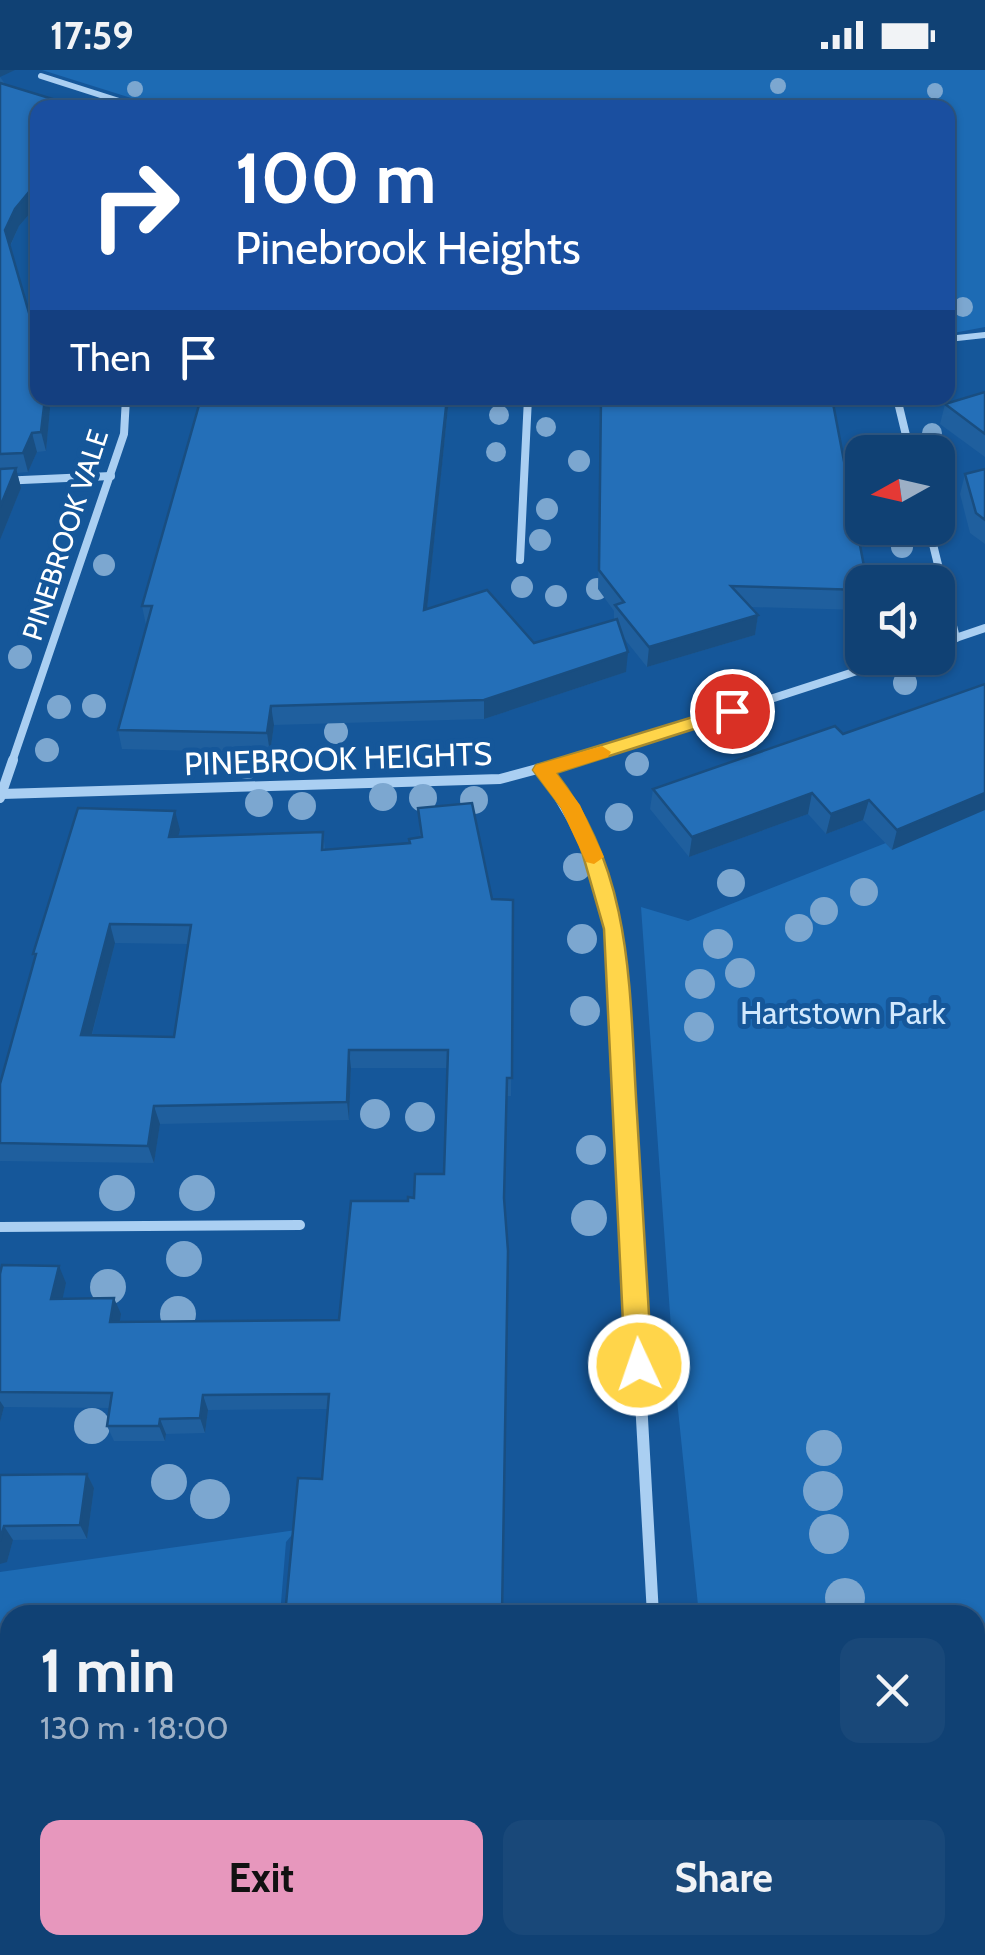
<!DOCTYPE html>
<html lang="en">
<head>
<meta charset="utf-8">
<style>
  body { margin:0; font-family:Cabin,sans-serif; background:#194879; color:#f1f3f6; height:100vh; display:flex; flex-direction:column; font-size:38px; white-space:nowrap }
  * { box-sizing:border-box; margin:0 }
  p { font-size:32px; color:#9cafc5 }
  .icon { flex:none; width:55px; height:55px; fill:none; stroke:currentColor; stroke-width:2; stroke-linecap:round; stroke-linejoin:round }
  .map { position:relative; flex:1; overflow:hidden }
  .sheet { position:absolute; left:0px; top:1535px; width:985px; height:350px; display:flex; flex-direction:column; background:#104174; border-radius:30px 30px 0 0; box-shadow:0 2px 8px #0004,0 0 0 2px #305a86 }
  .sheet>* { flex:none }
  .hud { position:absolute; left:30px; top:30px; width:925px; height:305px; border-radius:20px; box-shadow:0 2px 8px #0004,0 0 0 2px #305a86; background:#1a4fa0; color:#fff; overflow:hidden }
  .needle { width:65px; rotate:262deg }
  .fabs { position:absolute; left:845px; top:365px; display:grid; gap:20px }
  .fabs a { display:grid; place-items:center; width:110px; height:110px; border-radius:20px; background:#104174; box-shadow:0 2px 8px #0004,0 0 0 2px #305a86; font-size:50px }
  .pin { position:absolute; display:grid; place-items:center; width:85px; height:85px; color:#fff; margin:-42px; border:5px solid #fff; border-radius:50%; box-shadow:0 2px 10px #0007 }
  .me { position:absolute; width:110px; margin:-55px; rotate:357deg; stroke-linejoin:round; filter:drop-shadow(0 0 8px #0008) }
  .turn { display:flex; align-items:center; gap:35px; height:210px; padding:0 40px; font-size:45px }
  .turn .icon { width:130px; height:130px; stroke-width:2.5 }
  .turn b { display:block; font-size:70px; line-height:85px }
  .then { display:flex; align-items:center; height:95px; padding:0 40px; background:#0003; gap:20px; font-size:38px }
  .round { display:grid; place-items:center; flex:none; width:105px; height:105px; border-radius:20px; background:#194879 }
  .head { display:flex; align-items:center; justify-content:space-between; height:170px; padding:0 40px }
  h1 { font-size:60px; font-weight:800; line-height:75px }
  .cta { display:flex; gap:20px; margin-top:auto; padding:20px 40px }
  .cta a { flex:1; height:115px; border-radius:20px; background:#e797bd; color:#111; font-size:40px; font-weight:800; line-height:115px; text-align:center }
  .cta a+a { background:#194879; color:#f1f3f6 }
  .status { display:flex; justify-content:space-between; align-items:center; height:70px; padding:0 50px; background:#104174; direction:ltr }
  .status svg { height:28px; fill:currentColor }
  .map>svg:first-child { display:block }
  .green { fill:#1d6bb4 }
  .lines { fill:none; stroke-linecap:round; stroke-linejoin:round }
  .minor-far3 { stroke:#aacff2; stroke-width:6 }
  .minor-far2 { stroke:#aacff2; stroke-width:8 }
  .minor-far1 { stroke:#aacff2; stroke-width:10 }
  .minor { stroke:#aacff2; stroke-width:12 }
  .tertiary { fill:#aacff2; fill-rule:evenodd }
  .tree { fill:#7ca7d0 }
  .wall { fill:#1f5f9e; fill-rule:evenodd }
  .shaded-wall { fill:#194e81 }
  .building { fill:#246fb8; stroke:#194e81; stroke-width:2.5; fill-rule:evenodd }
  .route { fill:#ffd54a; stroke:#a68a30; stroke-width:2.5 }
  .slow { fill:#f59e0b }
  .labels { text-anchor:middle; stroke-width:10; stroke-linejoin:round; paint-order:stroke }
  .far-street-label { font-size:28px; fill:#fff; stroke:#15579a }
  .street-label { font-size:32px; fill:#fff; stroke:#15579a }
  .park-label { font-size:32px; fill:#d1e8fd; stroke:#15579a }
</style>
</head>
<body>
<div class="status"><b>17:59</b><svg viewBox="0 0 49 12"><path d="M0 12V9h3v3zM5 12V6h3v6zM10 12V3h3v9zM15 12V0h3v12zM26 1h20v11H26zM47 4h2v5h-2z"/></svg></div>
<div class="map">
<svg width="985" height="1885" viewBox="0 0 985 1885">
  <rect width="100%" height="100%" fill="#15579a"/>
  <g class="green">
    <path d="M42 0H985V257L948 264V38H163Z"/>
    <path d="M985 734V1885H685L696 1875H975V1545H699L674 1300 641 837 688 851Z"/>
    <path d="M296 1460 286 1472 280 1545H10V1688L0 1684V1502Z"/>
  </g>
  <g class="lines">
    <g class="minor-far3">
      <path d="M41 6 141 38"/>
      <path d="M948 269 985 265"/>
    </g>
    <g class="minor-far2">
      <path d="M897 328 910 382"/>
      <path d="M0 411 111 406"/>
      <path d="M929 458 956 568"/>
      <path d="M520 490 528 328"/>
      <path d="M938 574 985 558"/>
      <path d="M12 692 124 364 126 328"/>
      <path d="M562 692 641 671 897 588"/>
    </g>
    <g class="minor-far1">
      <path d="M543 700 587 775 614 859 634 1208"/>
      <path d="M2 724 500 709 571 690"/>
      <path d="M0 728 13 690"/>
      <path d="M0 1157 300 1155"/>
    </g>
    <path class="minor" d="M634 1206 653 1545"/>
    <g class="tertiary">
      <path d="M0 1825 10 1829V1855L0 1851Z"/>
      <path d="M82 1875H129L134 1885H88Z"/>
    </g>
  </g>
  <g class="tree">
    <circle cx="778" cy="16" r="8"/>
    <circle cx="135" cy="19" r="8"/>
    <circle cx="935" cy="21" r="8"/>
    <circle cx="963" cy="237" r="10"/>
    <circle cx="499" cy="345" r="10"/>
    <circle cx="546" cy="357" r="10"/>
    <circle cx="932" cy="363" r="10"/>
    <circle cx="496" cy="382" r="10"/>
    <circle cx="579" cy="391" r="11"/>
    <circle cx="547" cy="439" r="11"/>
    <circle cx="540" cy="470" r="11"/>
    <circle cx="902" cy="477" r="11"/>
    <circle cx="104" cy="495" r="11"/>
    <circle cx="522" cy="517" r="11"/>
    <circle cx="597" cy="519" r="11"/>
    <circle cx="556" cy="526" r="11"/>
    <circle cx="20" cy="587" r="12"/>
    <circle cx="905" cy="613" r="12"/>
    <circle cx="94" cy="636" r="12"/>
    <circle cx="59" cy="637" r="12"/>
    <circle cx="336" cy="662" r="12"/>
    <circle cx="47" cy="680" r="12"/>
    <circle cx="637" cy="694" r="12"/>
    <circle cx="247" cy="697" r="12"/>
    <circle cx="383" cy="727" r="14"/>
    <circle cx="423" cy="728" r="14"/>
    <circle cx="474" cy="730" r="14"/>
    <circle cx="259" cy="733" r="14"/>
    <circle cx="302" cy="736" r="14"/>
    <circle cx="619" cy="747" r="14"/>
    <circle cx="577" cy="797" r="14"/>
    <circle cx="731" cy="813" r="14"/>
    <circle cx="864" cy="822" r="14"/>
    <circle cx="824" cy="841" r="14"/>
    <circle cx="799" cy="858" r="14"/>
    <circle cx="582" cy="869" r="15"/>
    <circle cx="718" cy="874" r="15"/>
    <circle cx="740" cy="903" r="15"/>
    <circle cx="700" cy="914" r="15"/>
    <circle cx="585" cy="941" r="15"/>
    <circle cx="699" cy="957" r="15"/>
    <circle cx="375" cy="1044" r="15"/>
    <circle cx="420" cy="1047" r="15"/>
    <circle cx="591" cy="1080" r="15"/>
    <circle cx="117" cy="1123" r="18"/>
    <circle cx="197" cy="1123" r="18"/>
    <circle cx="589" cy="1148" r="18"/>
    <circle cx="184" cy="1189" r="18"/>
    <circle cx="108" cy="1217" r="18"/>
    <circle cx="178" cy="1244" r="18"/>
    <circle cx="92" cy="1356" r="18"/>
    <circle cx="824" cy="1378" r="18"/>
    <circle cx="169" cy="1412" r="18"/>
    <circle cx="823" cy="1421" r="20"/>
    <circle cx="210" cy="1429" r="20"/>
    <circle cx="829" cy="1464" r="20"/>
    <circle cx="845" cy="1528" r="20"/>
  </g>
  <g class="wall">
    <path d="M0 7 6 15 38 38V134L19 156 10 177 38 328 50 339 46 381 37 382 28 402 17 403 21 418 0 470Z"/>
    <path d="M985 322V387L940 354 945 334Z"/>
    <path d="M201 328H449L427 539 534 573 614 550V541L598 519 601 360 599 328H832L862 512V540L750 537 758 545 755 565 647 597 623 567 626 602 484 649 274 655 270 683 122 679 118 660 146 555 142 536Z"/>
    <path d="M985 399V474L970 463 960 424 965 404Z"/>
    <path d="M985 614 892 780 863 750 826 764 808 744 689 787 650 739 653 719 843 664Z"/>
    <path d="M418 738 492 829 513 830 511 1026H507L322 1409 328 1339 208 1340 205 1363 166 1364 165 1371H114L107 1356 110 1338 4 1337 0 1352V1204L66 1213 62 1229 121 1244 119 1252 339 1250 408 1131 444 1104 448 998H351L349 1050 160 1054 154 1093 0 1091V1014L35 890 33 884 180 760 178 766 323 762 325 779 410 773 420 768ZM115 873 188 874 174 967 92 965Z"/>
    <path d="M87 1404 94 1418 87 1469 13 1470 7 1492 0 1405Z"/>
  </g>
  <g class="shaded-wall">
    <path d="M0 0H15L0 7Z"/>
    <path d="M38 111V134L19 156 9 178 5 160 15 139Z"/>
    <path d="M45 328H48L50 339 46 381 41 362Z"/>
    <path d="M447 328H449L425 559 424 540Z"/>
    <path d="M32 363 37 382 28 402 23 383Z"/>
    <path d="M16 398 21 418 0 470V437Z"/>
    <path d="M758 545 755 565 647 597 649 577Z"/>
    <path d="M628 582 626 602 484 649V630Z"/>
    <path d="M271 636 274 655 270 683 267 663Z"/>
    <path d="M812 723 808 744 689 787 692 767Z"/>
    <path d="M985 723V740L892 780 897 760Z"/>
    <path d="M869 730 863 750 826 764 831 744Z"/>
    <path d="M175 741 180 760 173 786 169 767Z"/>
    <path d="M110 854 115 873 87 983 81 965Z"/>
    <path d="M349 980 351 998 349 1050 347 1032Z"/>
    <path d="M154 1036 160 1054 154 1093 148 1076Z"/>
    <path d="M59 1196 66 1213 59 1245 51 1229Z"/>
    <path d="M114 1228 121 1244 117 1268 110 1252Z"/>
    <path d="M203 1325 208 1340 205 1363 200 1348Z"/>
    <path d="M0 1331 4 1337 0 1352Z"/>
    <path d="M160 1349 166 1364 165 1371 159 1356Z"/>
    <path d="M87 1404 94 1418 87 1469 80 1455Z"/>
    <path d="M4 1456 13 1470 7 1492 0 1494V1471Z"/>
  </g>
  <g class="building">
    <path d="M0 13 82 38H38V111L15 139 5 160 38 274V328H45L41 362 32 363 23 383 0 384Z"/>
    <path d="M985 322V364L945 334Z"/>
    <path d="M201 328H447L424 540 487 520 534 573 617 549 628 582 484 630 271 636 267 663 118 660 152 536H142Z"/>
    <path d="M601 328H832L867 512H862V520L731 516 758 545 649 577 615 535 624 532 599 500Z"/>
    <path d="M16 398 0 437V399Z"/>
    <path d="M985 399V450L976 443 965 404Z"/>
    <path d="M985 614V723L897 760 869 730 831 744 812 723 692 767 653 719 835 656 843 664Z"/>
    <path d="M472 733 492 829 513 830 512 1008H507L504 1128 508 1181 502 1545H285L298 1408 322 1409 329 1324 203 1325 200 1348 160 1349 159 1356H107L112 1323 0 1322V1204L2 1195 59 1196 51 1229 114 1228 110 1252 339 1250 351 1131H408V1127L414 1128 415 1104H444L448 980H349L347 1032 154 1036 148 1076 0 1073V1014L36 884H33L78 738 175 741 169 767 323 762 322 780 410 773 409 769 422 767 418 738ZM110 854 191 855 174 967 81 965Z"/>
    <path d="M87 1404 80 1455 4 1456 0 1471V1405Z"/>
  </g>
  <path class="route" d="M732 635 738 637V645L556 703C635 804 629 922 637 1044 642 1128 647 1212 652 1295L648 1304 639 1308 629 1304 625 1295 604 859 580 775 562 738 533 700 536 695Z"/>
  <path class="slow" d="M602 676 611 682 608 687 556 703 580 735 604 787 594 794 586 792 561 738 533 700 536 695Z"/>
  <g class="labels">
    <g class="far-street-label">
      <text transform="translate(65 465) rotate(-72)" y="10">PINEBROOK VALE</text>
    </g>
    <g class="street-label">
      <text transform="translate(338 689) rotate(-2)" y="11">PINEBROOK HEIGHTS</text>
    </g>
    <g class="park-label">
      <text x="843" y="954">Hartstown Park</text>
    </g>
  </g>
</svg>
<div class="fabs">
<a><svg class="needle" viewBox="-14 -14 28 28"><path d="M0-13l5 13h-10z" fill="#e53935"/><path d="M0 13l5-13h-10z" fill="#9cafc5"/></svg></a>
<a><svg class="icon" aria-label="sound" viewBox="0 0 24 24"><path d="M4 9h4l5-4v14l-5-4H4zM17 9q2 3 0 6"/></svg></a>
</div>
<div class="pin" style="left:732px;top:641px;background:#d93025"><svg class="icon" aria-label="arrive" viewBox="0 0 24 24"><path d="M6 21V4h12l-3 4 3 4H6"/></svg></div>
<svg class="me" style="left:639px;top:1295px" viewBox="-20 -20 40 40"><circle r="17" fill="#ffd54a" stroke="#fff" stroke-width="3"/><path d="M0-11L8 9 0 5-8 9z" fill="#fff"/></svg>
<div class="hud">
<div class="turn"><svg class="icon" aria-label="right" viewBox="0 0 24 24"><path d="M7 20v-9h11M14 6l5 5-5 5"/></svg><div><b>100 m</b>Pinebrook Heights</div></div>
<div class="then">Then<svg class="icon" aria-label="arrive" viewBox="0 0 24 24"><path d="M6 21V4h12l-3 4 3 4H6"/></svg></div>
</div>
<section class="sheet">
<div class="head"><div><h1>1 min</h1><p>130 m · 18:00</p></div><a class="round"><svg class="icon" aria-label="close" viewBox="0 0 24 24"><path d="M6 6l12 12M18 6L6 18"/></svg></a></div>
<div class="cta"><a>Exit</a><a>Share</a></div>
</section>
</div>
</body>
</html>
